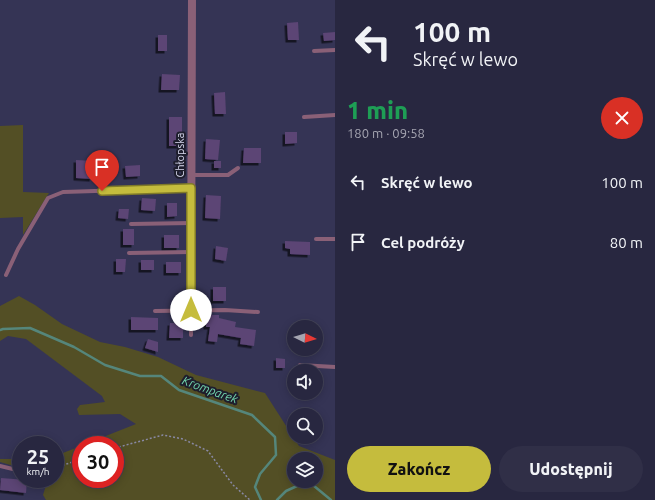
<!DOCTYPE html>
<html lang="pl">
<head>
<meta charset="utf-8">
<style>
  body { margin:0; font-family:Ubuntu,sans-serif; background:#302f47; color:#f1f3f6; height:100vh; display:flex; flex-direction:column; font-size:15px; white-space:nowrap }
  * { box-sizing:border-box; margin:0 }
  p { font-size:13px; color:#a5a5b1 }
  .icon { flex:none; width:22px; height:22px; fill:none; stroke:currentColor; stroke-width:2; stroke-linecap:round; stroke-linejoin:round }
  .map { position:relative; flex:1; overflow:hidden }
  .drawer { display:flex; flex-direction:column; background:#282740; width:320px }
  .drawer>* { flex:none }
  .hud { background:#282740; color:#f1f3f6; overflow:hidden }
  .needle { width:26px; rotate:95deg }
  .controls { position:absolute; left:287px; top:320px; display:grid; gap:8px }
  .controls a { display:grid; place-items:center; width:36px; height:36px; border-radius:50%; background:#282740; box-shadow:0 2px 10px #0003,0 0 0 1px #444459; font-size:20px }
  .speed { position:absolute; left:12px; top:436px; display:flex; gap:8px; font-size:20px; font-weight:700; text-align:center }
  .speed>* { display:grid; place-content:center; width:52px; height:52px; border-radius:50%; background:#282740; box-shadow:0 2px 10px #0003,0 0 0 1px #444459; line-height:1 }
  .speed small { font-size:10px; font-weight:400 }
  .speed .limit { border:6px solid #d22; background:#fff; color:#111 }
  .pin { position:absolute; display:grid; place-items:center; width:34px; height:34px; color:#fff; margin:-41px -17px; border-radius:50% 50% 50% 0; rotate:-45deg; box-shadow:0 0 4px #0007 }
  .pin .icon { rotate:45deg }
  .me { position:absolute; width:44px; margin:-22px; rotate:0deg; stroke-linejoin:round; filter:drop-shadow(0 0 3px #0008) }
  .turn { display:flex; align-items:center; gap:14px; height:84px; padding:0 12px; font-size:18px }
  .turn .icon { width:52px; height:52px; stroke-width:2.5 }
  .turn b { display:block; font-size:28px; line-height:34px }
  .round { display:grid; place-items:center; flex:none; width:42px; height:42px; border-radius:21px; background:#302f47 }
  .overview { display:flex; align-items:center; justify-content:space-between; height:68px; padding:0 12px }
  h1 { font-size:24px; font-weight:800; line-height:30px; color:#1e9e55 }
  .cta { display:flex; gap:8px; margin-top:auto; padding:8px 12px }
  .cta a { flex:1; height:46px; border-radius:24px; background:#c5bc3d; color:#111; font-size:16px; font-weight:800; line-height:46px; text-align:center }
  .cta a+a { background:#302f47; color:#f1f3f6 }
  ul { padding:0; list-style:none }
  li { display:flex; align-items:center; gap:12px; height:60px; padding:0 12px }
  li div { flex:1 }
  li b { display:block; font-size:15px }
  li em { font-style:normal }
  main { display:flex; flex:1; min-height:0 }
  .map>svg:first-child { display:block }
  .green { fill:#534f25; fill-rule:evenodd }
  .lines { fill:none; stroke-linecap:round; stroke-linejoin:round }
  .stream { stroke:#55867b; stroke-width:2.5 }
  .building { fill:#5b4474; filter:url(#shadow) }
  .path { stroke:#8989a4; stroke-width:1.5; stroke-dasharray:2 2; stroke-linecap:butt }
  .lane { stroke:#8a6077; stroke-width:4 }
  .street { stroke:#8a6077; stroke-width:8 }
  .route-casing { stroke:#807a28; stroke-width:10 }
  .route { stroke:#c5bc3d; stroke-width:7 }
  .labels { text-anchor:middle; stroke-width:4; stroke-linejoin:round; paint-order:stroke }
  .street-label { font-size:11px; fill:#dbdcf1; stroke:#1e1e2d }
  .water-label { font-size:12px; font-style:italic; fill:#72d5ac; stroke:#1e1e2d }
</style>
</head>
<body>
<main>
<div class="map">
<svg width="335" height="500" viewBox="0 0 335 500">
  <defs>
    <filter id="shadow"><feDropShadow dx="-2.5" dy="2.5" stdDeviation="0" flood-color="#0009"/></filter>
  </defs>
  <rect width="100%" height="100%" fill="#353455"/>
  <g class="green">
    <path d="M23 125V192L49 193 23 235V217L0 218V126Z"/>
    <path d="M19 296 35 305 62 324 100 342 125 347 158 357 196 375 265 393 299 446 335 460V500H46L43 495 48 479H55V456L81 446V479H115V445H83L136 424 120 414 79 415 77 409 80 405 105 402 102 396 26 339 8 336 0 341V306ZM294 459H316V481H294Z"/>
    <path d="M0 459H21V468L0 462Z"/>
  </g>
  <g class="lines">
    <g class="stream">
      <path d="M0 330 3 329 30 328 74 347 105 365 140 376H161L179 390 252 415 275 437 276 455 260 474 255 487 261 500"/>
      <path d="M277 500 286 491 308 481 331 500"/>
    </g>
  </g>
  <g class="building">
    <path d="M298 22 299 40H288L287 23Z"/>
    <path d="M335 32V40L324 41 323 33Z"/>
    <rect x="158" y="35" width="9" height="16"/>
    <path d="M162 74 180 75 179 90H161Z"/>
    <path d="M225 92 226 114H215L214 93Z"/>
    <rect x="169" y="117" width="13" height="29"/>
    <path d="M285 132H297V143L285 144Z"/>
    <path d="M206 139 220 140 218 160 205 159Z"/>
    <path d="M244 148H261V163H243Z"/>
    <path d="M76 160 93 161 92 179 76 178Z"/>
    <rect x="214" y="161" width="7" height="7"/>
    <path d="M140 165V176L126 177 125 166Z"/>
    <path d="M206 195 221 196 220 219 205 218Z"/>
    <path d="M142 198 156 199 155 211 141 210Z"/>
    <path d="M167 203H177V216L167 217Z"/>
    <path d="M119 209H129L128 219 118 218Z"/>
    <rect x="123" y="229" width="11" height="16"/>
    <rect x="164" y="235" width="15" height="13"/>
    <path d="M285 241 310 242V255L290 254V249L285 248Z"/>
    <path d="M216 246 228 248 226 261 215 259Z"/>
    <path d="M116 259H126L125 272H116Z"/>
    <rect x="141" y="260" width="13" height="10"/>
    <rect x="166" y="262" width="15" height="11"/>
    <rect x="213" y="287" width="13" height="14"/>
    <path d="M206 315H219V318L236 322 235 327 256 330 254 346 240 344 241 338 218 334 217 342 208 341 210 327H206Z"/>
    <path d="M131 317 158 318V330H131Z"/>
    <path d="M170 323H183V338H169Z"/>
    <path d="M148 339 158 342V352L145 348Z"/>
    <path d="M276 358 285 359V368H276Z"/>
    <path d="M1 478 27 480 26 493 0 490Z"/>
  </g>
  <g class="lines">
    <g class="path">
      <path d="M115 448 163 435 183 439 208 451 233 485 250 500"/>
      <path d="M55 468 81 459"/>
    </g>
    <g class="lane">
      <path d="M314 51 335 50"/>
      <path d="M304 117 335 115"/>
      <path d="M192 175H228L238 168"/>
      <path d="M131 224 191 223"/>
      <path d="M316 239H335"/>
      <path d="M129 253 191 252"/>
      <path d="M6 275 18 249 48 198 63 192 191 188"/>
      <path d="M191 310V335"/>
      <path d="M155 311 225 310 258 312"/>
      <path d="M300 365 335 367"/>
      <path d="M0 466 21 471"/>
    </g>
    <path class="street" d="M191 310 192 0"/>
  </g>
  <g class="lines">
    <defs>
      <path id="route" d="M102 191 191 188V310"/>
    </defs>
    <use href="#route" class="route-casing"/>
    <use href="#route" class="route"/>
  </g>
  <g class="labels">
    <g class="street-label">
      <text transform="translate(180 155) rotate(-90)" y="4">Chłopska</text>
    </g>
    <g class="water-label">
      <text transform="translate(210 390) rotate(20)" y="4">Kromparek</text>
    </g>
  </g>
</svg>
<div class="controls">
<a><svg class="needle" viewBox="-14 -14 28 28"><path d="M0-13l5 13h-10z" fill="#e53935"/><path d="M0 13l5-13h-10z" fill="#a5a5b1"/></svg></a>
<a><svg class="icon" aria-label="sound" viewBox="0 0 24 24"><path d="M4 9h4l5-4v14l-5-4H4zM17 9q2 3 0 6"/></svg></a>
<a><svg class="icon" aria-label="search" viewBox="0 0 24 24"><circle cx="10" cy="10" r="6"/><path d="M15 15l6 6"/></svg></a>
<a><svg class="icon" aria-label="layers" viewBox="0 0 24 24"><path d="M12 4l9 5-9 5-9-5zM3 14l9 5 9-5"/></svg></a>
</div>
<div class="speed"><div>25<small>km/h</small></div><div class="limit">30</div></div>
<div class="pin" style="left:102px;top:191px;background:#d93025"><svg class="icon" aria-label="arrive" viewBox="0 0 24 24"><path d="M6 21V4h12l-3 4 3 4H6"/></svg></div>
<svg class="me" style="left:191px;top:310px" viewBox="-20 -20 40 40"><circle r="19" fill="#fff"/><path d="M0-13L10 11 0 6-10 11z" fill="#c5bc3d"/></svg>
</div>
<section class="drawer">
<div class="hud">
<div class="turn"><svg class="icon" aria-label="left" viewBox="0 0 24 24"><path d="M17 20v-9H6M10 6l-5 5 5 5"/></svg><div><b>100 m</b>Skręć w lewo</div></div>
</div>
<div class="overview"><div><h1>1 min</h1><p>180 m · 09:58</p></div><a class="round" style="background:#d93025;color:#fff"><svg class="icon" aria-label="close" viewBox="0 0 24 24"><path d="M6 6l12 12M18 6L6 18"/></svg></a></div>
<ul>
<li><svg class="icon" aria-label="left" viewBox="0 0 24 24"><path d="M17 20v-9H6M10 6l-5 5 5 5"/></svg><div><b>Skręć w lewo</b></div><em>100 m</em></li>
<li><svg class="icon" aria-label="arrive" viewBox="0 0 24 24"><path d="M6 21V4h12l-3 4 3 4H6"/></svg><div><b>Cel podróży</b></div><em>80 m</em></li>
</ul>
<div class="cta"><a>Zakończ</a><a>Udostępnij</a></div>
</section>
</main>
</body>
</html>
